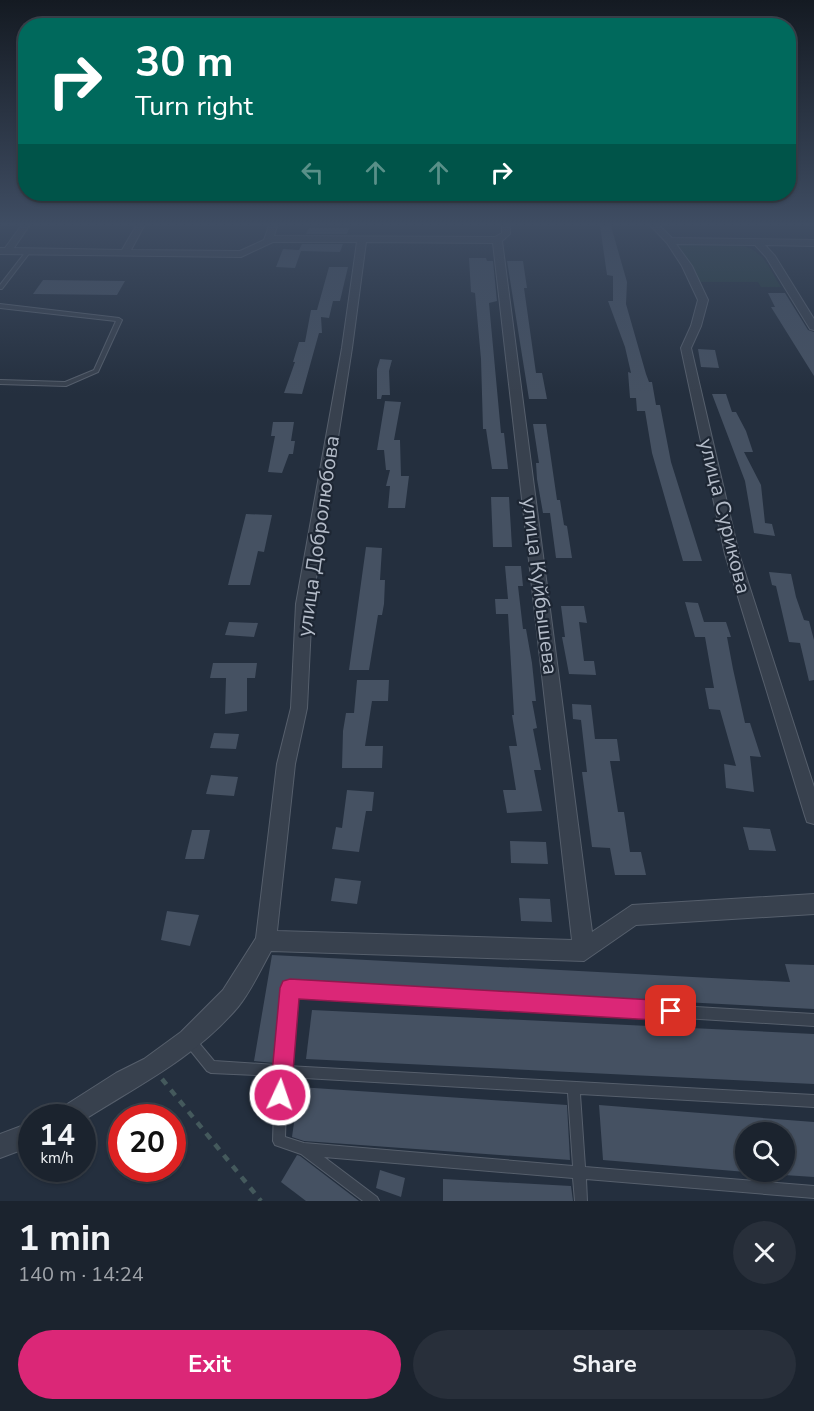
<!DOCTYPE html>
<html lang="en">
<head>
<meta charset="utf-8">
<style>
  body { margin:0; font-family:"Nunito Sans",sans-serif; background:#282f3a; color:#f1f3f6; height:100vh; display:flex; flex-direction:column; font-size:22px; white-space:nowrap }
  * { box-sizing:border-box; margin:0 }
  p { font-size:20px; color:#a0a4aa }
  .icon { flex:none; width:33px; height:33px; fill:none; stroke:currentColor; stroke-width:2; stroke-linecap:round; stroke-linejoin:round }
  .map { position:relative; height:1201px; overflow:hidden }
  .panel { display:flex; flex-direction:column; background:#1b232e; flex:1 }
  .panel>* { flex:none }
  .banner { position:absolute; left:18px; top:18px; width:778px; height:183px; border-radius:24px; box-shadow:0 2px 4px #0004,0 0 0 2px #39404a; background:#00695c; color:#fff; overflow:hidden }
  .controls { position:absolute; left:735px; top:1122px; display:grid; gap:12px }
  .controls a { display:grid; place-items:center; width:60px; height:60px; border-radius:50%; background:#1b232e; box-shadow:0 2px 4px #0004,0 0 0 2px #39404a; font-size:30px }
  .speed { position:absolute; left:18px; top:1104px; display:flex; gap:12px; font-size:30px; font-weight:700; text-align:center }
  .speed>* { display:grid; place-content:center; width:78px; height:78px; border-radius:50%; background:#1b232e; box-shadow:0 2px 4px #0004,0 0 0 2px #39404a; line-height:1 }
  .speed small { font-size:15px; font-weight:400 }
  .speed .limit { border:9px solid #d22; background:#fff; color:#111 }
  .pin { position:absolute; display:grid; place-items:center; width:51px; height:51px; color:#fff; margin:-26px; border-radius:12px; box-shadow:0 3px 9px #0006 }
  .me { position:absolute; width:66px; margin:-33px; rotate:3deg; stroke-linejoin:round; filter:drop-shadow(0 0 4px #0008) }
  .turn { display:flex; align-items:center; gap:21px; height:126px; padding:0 18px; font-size:27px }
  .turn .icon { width:78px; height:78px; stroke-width:2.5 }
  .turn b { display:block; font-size:42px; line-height:51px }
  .lanes { display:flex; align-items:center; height:57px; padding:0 18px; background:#0003; justify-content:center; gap:30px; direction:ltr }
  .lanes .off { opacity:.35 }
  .round { display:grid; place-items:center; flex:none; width:63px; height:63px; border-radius:32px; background:#282f3a }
  .summary { display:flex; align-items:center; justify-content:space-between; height:102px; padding:0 18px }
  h1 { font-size:36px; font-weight:700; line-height:45px }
  .cta { display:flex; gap:12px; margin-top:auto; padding:12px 18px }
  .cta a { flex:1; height:69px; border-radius:36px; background:#db2777; color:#fff; font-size:24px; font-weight:700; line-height:69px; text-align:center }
  .cta a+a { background:#282f3a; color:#f1f3f6 }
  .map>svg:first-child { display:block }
  .green { fill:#263c3f }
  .building { fill:#455162 }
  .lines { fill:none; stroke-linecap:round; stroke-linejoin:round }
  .service-casing { stroke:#565f6c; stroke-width:2 }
  .minor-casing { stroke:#565f6c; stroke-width:2 }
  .path { stroke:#44595c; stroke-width:4.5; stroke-dasharray:7 7; stroke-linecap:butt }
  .service { fill:#38414e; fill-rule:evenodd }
  .minor { fill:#38414e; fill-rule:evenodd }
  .route { fill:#db2777; stroke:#8e194d; stroke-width:1.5 }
  .labels { text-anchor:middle; stroke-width:4.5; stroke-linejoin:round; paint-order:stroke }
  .street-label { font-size:21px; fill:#b4bcc9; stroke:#1d2633 }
</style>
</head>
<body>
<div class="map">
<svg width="814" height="1201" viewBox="0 0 814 1201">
  <rect width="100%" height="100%" fill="#242f3e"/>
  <path class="green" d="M672 241C698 242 744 236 763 258 770 267 775 278 781 287H761L758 282H696Z"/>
  <g class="building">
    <path d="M600 226H611L627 282 626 304 646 374 649 382H652L656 405H660L671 462 702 561H683L652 453 645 411H637L636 398H630L628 372 631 373 625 347 608 301H613V276L607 275Z"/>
    <path d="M309 228H349L347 234H306Z"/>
    <path d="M302 244H343L340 252 301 251 295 268 276 267 283 249 299 250Z"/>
    <path d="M469 258H486L487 261H493L497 301 489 303 501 433H504L508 469H492L486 429H483L481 359 475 293 471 292Z"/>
    <path d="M507 261H523L527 288H524L536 373H542L547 399H529Z"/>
    <path d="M329 267H348L340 301H333L329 318 321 317 322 333H319L302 394 284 393 295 362H293L299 342H305L311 310H317Z"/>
    <path d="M43 280 125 281 117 295 33 294Z"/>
    <path d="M768 293H785L808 330 814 332V376L771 307H775Z"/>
    <path d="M698 349 715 350 719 368 701 367Z"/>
    <path d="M380 359 392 360 389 371 390 395H382L381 399H377V369Z"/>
    <path d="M712 394H726L732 412H736L746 431 753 452H744L761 485 765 523 772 524 775 536 754 533 745 481Z"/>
    <path d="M385 401 401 402 394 440H400L401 476H409L405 508H388L390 486H386L390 470H386L384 450H377Z"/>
    <path d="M273 422H294L291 441H295L293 454H289L282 473 268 472 275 436H271Z"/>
    <path d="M533 424H546L557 500H560L564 525 567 526 572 558H556L550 513H543L537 479 536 463H539Z"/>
    <path d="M491 497H509L512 547H493Z"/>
    <path d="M246 514 272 515 264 552 258 551 250 585H228Z"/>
    <path d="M366 547 382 548 380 580H385L384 604 382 615H378L369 670H349Z"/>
    <path d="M505 566H521L523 586H518L523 629H526L532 663 536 701H532L537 728 533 729 541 770H534L542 811 507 813 503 790H516L509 746H517L512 715H514L508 614H496L495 599H508Z"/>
    <path d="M769 572 791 574 796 597 804 620 809 621 814 640V680L809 681 800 643 789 642 776 586 772 585Z"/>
    <path d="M685 602 698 603 704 622H726L731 637H727L733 669 745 723H750L761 757 750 756 754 792 726 788 724 764 736 766 720 710 709 709 705 688H714L705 637H695Z"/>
    <path d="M561 606H584L587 623 579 622 584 661H594L596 675 569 674 562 637H565Z"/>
    <path d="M229 622 258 623 254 637 225 635Z"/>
    <path d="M213 663H257L255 678H247V711L225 714 226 678H210Z"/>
    <path d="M357 680H389L388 701H372L365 746H383L382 768H342L343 731 346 713H354Z"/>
    <path d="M572 704 591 705 595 739H617L620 761H610L618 812H624L630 852H641L646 875H615L610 848 592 847 582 772H587L581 720 573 719Z"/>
    <path d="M214 733 239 734 236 749 210 748Z"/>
    <path d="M211 775 238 777 234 796 206 794Z"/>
    <path d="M347 790 374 792 372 811H366L359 852 332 849 336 827 342 828Z"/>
    <path d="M743 827 770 829 776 851 749 850Z"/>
    <path d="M192 830H210L204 859H185Z"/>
    <path d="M510 841 546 842 548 864 511 863Z"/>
    <path d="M335 878 361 881 357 904 331 901Z"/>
    <path d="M519 898 550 899 552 922 521 921Z"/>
    <path d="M167 911 199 915 190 946 161 940Z"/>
    <path d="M272 955 790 982 785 964 814 965V1009L287 981 283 988 274 1063 254 1061Z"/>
    <path d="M312 1010 814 1034V1084L306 1059Z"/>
    <path d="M259 1077 273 1080 272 1108 257 1109Z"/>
    <path d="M299 1087 567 1105 570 1160 304 1141 292 1137Z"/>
    <path d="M599 1105 814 1122V1177L784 1175V1132H746V1172L603 1160Z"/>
    <path d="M297 1155 300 1156 359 1201H306L281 1182Z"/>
    <path d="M380 1170 405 1178 401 1197 376 1188Z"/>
    <path d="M443 1179 571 1186 573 1201H443Z"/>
  </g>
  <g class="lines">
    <defs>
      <g id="service">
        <path d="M27 250 31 251 2 289H0V285Z"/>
        <path d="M0 304 119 318 122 320 98 372 66 386 0 384V380L65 382 94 370 116 321 0 308Z"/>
        <path d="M290 983 814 1014V1026L295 994 287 1066 814 1095V1107L580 1094 585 1167 814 1186V1198L586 1179 587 1201H575L573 1178 324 1157 377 1197 379 1201H363L301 1154 275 1145 273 1141 275 1076 211 1073 207 1071 186 1045 184 1041 186 1037 190 1035 194 1037 214 1061 276 1065 285 988 286 984ZM287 1077 568 1093 573 1166 304 1143 285 1137Z"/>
      </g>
      <g id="minor">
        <path d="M21 226H29L14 248 122 250 136 226H144L131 250 240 251 264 240 269 226H277L274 236 495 237 502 233V226H510V234L502 241 592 932 632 905 814 894V914L636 925 584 961 271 951C261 969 251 991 238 1007 195 1058 137 1086 82 1121V1118H54L58 1110 116 1073 144 1059 181 1032 223 990 256 938 277 764 291 708 296 604 342 348 357 242H273L241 257 0 254V248H5ZM366 242 493 243 572 940 277 931 295 764 307 708 312 604 352 348Z"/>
        <path d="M651 226H660L672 238 814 240V246L765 245 775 256 814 319V330L810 329 766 257 755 245 676 244 692 266 708 300 701 326 691 348 739 554 814 787V824L807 822 805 816 725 554 681 348 691 326 698 300 682 266 667 243Z"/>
        <path d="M32 1122V1146L0 1158V1134Z"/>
      </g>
    </defs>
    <use href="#service" class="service-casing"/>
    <use href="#minor" class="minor-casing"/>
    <path class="path" d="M162 1079 261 1201"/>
    <use href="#service" class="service"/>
    <use href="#minor" class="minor"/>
  </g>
  <linearGradient id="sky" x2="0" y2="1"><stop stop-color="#141a22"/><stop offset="0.57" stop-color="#3f4d63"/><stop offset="1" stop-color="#3f4d63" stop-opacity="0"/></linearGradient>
  <rect width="814" height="394" fill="url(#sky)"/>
  <path class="route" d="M290 979 671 1001 678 1004 681 1011 678 1018 671 1021 299 999 291 1095 288 1103 280 1106 273 1103 270 1095 280 988 283 981Z"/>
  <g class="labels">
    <g class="street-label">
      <text transform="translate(725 516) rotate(76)" y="7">улица Сурикова</text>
      <text transform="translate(318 536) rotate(-82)" y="7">улица Добролюбова</text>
      <text transform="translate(540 586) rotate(83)" y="7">улица Куйбышева</text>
    </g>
  </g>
</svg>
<div class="controls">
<a><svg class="icon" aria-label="search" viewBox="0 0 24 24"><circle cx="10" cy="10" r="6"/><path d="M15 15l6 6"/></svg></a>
</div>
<div class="speed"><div>14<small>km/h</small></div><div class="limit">20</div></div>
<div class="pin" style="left:671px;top:1011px;background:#d93025"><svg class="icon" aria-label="arrive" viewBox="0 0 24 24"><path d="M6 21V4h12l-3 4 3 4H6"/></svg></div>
<svg class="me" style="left:280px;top:1095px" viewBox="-20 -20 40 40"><circle r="17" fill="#db2777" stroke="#fff" stroke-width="3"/><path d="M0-11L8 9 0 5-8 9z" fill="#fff"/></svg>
<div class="banner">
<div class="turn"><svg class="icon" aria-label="right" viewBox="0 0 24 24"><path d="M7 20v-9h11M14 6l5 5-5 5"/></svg><div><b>30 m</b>Turn right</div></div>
<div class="lanes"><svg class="icon off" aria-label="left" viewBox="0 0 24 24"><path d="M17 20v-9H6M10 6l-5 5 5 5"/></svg><svg class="icon off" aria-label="ahead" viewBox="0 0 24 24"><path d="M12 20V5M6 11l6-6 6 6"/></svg><svg class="icon off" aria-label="ahead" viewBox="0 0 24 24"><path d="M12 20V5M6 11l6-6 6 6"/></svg><svg class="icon" aria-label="right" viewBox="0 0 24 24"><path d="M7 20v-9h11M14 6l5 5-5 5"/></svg></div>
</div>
</div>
<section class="panel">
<div class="summary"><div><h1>1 min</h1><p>140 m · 14:24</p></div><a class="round"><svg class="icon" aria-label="close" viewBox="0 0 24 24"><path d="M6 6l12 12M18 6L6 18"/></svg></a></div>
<div class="cta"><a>Exit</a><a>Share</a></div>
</section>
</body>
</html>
